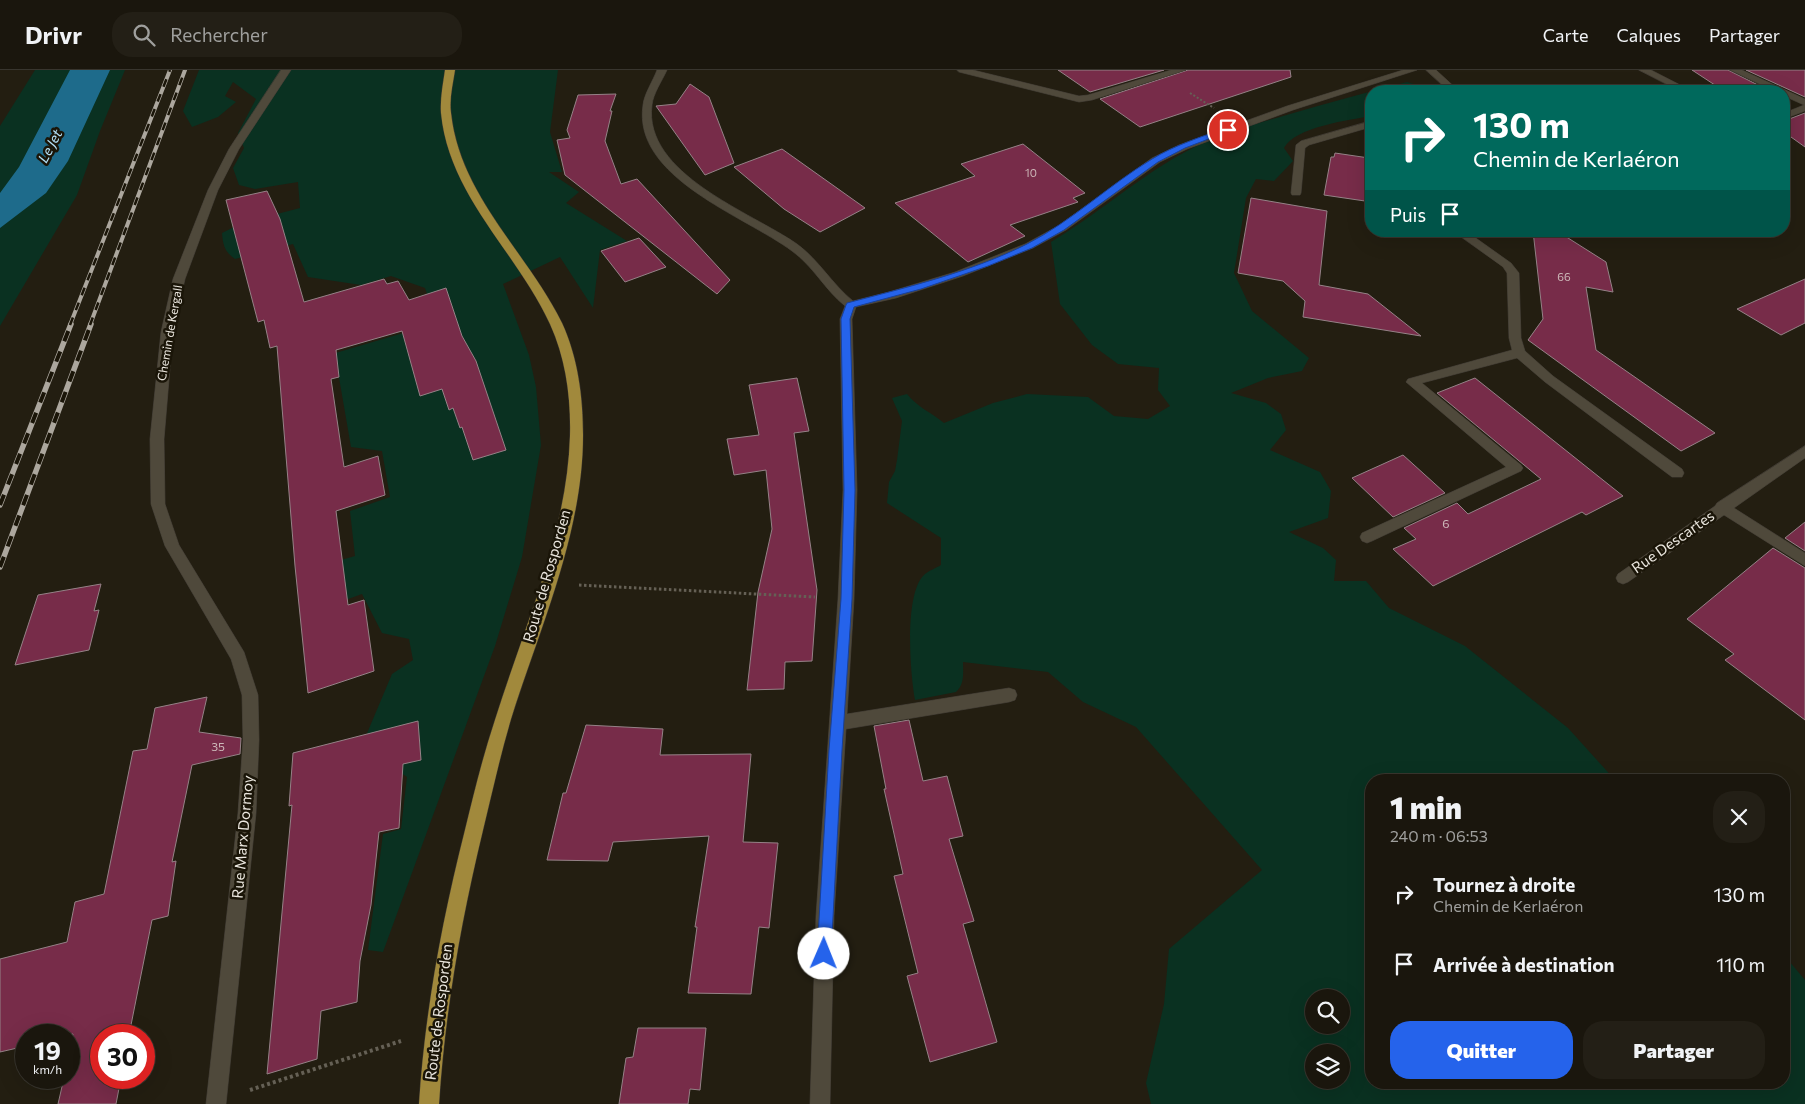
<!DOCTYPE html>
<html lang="fr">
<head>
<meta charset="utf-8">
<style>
  body { margin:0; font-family:Commissioner,sans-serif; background:#231f16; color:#f1f3f6; height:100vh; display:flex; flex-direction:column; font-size:19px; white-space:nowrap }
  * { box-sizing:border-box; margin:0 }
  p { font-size:16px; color:#9f9f9d }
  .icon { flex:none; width:28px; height:28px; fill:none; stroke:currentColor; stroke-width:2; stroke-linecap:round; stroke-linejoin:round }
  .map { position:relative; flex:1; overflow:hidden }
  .details { position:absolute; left:1365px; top:704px; width:425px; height:315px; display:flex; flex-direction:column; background:#1a160d; border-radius:20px; box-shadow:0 5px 20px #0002,0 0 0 1px #38352e }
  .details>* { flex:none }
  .guide { position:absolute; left:1365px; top:15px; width:425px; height:152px; border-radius:20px; box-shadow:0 5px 20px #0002,0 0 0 1px #38352e; background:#00695c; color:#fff; overflow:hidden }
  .buttons { position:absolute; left:1305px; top:919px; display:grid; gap:10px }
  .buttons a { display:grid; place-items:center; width:45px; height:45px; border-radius:50%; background:#1a160d; box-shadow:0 5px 20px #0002,0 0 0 1px #38352e; font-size:25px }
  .speed { position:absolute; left:15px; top:954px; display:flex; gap:10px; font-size:25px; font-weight:700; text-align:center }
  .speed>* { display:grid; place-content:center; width:65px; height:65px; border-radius:50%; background:#1a160d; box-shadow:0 5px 20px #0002,0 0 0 1px #38352e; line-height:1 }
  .speed small { font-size:12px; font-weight:400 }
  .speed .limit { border:8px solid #d22; background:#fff; color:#111 }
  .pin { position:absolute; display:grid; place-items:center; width:42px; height:42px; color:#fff; margin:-21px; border:2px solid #fff; border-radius:50%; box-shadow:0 1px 5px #0007 }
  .me { position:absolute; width:55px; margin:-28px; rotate:1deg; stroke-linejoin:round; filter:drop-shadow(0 0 4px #0008) }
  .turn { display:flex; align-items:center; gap:18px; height:105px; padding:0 25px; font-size:22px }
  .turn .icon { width:65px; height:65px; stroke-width:2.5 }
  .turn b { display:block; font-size:35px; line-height:42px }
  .then { display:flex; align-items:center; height:48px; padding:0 25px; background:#0003; gap:10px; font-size:19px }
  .round { display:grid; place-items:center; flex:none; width:52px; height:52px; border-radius:20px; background:#231f16 }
  .headline { display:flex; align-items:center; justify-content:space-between; height:85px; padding:0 25px }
  h1 { font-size:30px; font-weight:800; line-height:38px }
  .primary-button { display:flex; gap:10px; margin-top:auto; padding:10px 25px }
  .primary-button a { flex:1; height:58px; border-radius:20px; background:#2563eb; color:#fff; font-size:20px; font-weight:800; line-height:58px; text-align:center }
  .primary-button a+a { background:#231f16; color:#f1f3f6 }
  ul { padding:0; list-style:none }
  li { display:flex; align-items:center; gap:15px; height:70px; padding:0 25px }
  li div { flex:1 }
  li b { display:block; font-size:19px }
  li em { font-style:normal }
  header { display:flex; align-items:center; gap:30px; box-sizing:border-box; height:70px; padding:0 25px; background:#1a160d; border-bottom:1px solid #38352e }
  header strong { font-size:24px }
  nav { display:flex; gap:28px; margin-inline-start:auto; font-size:18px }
  .search { width:350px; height:45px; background:#231f16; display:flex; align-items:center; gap:12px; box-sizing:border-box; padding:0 18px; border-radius:20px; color:#9f9f9d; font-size:19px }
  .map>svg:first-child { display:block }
  .green { fill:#0a3121; fill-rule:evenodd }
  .water { fill:#1e6b8b }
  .building { fill:#772c49; stroke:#958287 }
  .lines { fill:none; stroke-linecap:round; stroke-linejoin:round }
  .minor-casing { stroke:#3e3932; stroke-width:1 }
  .major-casing { stroke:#3e3932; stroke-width:1 }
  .path-far2 { stroke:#656055; stroke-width:2; stroke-dasharray:2 2; stroke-linecap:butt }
  .path-far1 { stroke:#656055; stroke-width:3; stroke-dasharray:2.5 2.5; stroke-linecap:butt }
  .path { stroke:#656055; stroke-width:4; stroke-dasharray:3 3; stroke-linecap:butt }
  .minor { fill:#4f493b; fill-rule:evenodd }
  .major { fill:#a1893c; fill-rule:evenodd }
  .rail-far1-casing { stroke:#aca79e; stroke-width:4 }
  .rail-casing { stroke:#aca79e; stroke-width:5.5 }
  .rail-far1 { stroke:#1a1508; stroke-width:2.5; stroke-dasharray:8; stroke-linecap:butt }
  .rail { stroke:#1a1508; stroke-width:4; stroke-dasharray:11; stroke-linecap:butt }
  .route { fill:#2563eb; stroke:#184099 }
  .labels { text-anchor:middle; stroke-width:5; stroke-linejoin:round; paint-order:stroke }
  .far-number-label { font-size:11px; fill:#cdb8b9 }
  .far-street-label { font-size:12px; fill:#eae6de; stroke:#1a1508 }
  .number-label { font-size:12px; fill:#cdb8b9 }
  .far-water-label { font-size:14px; font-style:italic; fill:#b4e1f8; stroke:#1a1508 }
  .street-label { font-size:15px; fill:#eae6de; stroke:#1a1508 }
</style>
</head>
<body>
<header>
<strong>Drivr</strong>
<div class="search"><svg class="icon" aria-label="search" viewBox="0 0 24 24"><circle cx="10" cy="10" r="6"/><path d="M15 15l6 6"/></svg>Rechercher</div>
<nav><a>Carte</a><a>Calques</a><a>Partager</a></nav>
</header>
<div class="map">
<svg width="1805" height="1034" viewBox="0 0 1805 1034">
  <rect width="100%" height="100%" fill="#231e11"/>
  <g class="green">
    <path d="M35 0H125L100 61 77 125 0 256V56Z"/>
    <path d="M199 0H558L550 62 562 102H549L579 122 566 133 627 171 600 180 593 238 560 187 503 214 529 285 536 317 541 375 522 487 495 576 383 882 368 880 383 764 401 759 407 707 378 687 365 668 392 604 413 590 409 569 382 563 362 524 301 546 299 502 355 486 350 441 390 427 382 381 351 377 337 296 322 287 437 253 425 218 391 206 361 215 308 207 293 174 235 189C225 182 223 176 222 163L242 153 300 138 298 112 255 119 239 115 233 98 244 78 238 63 256 29 233 12 225 26 236 32 218 47 192 57 183 41Z"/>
    <path d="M1407 12 1427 18 1429 21H1371V46C1349 50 1295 57 1284 78L1293 91 1274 111 1256 109 1246 128 1234 203 1252 241 1309 288 1302 301 1268 308 1231 323 1266 333 1281 344 1286 360 1270 380 1320 402 1331 421 1328 448 1289 462 1323 478 1336 490 1334 511H1366L1389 538 1465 576 1568 658 1615 710H1371V1012H1784V885L1805 910V1034H1151L1146 1013 1164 934 1169 879 1262 800 1136 657 1083 632 1048 602 963 592C963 602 965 614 956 622L915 630C910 603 904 524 924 505 928 501 936 498 941 495V468L887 433 889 412 895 401 897 390 902 351 892 328 907 324C917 337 932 343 944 353L993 333 1027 324 1088 327 1114 346 1148 349 1170 336 1158 320 1159 298 1118 294 1092 275 1060 234 1051 172C1103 141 1148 98 1203 73 1231 60 1260 53 1290 44 1328 33 1367 22 1407 12ZM1314 928H1341V955H1314ZM1314 982H1341V1010H1314Z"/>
  </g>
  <path class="water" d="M70 0H110L68 91 46 123 0 158V123L19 97Z"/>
  <g class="building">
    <path d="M1058 0H1164L1090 22Z"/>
    <path d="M1188 0H1290L1291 7 1140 57 1100 29Z"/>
    <path d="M1692 0H1728L1770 21H1724Z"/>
    <path d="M1746 0H1805V27Z"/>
    <path d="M690 14 709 27 734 93 705 105 656 36 676 34Z"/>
    <path d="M616 24 610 41H612L605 71 621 114 637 109 730 210 717 224 565 105 557 70 570 68 567 60 578 25Z"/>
    <path d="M1805 43V77L1784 62V51Z"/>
    <path d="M1023 74 1085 123 1073 128 1078 132 1010 155 1025 166 968 192 895 133 975 106 961 94Z"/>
    <path d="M782 79 865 138 820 162 784 139 734 97Z"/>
    <path d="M1335 83 1369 88 1365 131 1324 125 1331 87H1334Z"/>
    <path d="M267 121 280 149 304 232 384 209 387 214 398 211 409 230 446 218 462 266 476 291 506 380 473 390 462 357 460 358 453 338 449 340 442 319 420 326 402 261 336 280 339 307 331 309 344 397 378 386 385 425 336 441 348 535 364 530 374 601 308 623 295 496 277 276 270 278 264 250 258 252 226 130Z"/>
    <path d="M1251 128 1327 141 1319 215 1368 224 1421 266 1303 247 1305 231 1283 211 1238 203Z"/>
    <path d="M1533 161H1557L1606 192 1613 222 1586 217 1596 280 1715 363 1681 381 1528 270 1543 249Z"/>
    <path d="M639 168 666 197 625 212 601 181Z"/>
    <path d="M1805 209V253L1781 265 1737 239Z"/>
    <path d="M797 308 809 361 794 363 817 520 812 591 785 592 784 619 747 620 758 522 772 459 766 400 734 405 727 369 759 365 749 315Z"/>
    <path d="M1475 308 1623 426 1586 445 1582 442 1433 516 1393 479 1416 469 1404 458 1457 433 1468 444 1541 409 1437 323Z"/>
    <path d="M1403 385 1445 423 1393 447 1352 408Z"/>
    <path d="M1805 452V481L1785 468Z"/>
    <path d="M1773 478 1805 498V650L1725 590 1734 584 1687 549Z"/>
    <path d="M101 514 94 541 99 540 89 580 15 595 38 525Z"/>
    <path d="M207 627 199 662 241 668 240 684 192 695 172 792 176 791 168 846 152 850 129 965H101V1008H121L116 1034H58L64 1008H69V985L73 964 26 965V976L0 982V889L67 872 75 832 104 824 133 681 147 679 155 638Z"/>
    <path d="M909 650 923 711 947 706 963 766 949 769 974 851 963 854 997 972 930 992 907 906 918 903 894 806 903 804 884 719H886L874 656Z"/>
    <path d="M418 651 421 690 403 694 399 758 379 762 371 835 360 891 357 932 321 941 317 989 267 1004 292 735 289 736 293 683Z"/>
    <path d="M586 655 663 659 660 685 751 684 743 772 778 773 769 858 759 857 751 924 688 923 697 857H695L709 766 613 772 608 791 547 790 563 723H566Z"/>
    <path d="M638 958H706L700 1020 690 1019 688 1034H619L626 988 633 987Z"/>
  </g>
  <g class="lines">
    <defs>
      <g id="minor">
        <path d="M281 0H291L239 79 218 120 185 209 173 262 164 369 165 434 179 475 244 582 258 625 259 670 256 743 226 1034H206L238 743 243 670 242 625 231 589 165 476 151 434 150 369 161 262 173 209 208 120 229 79Z"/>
        <path d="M657 0H667C662 11 653 24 652 35 643 104 751 142 797 174 819 190 832 214 853 231L889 222 955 202 1025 174 1058 156 1152 88 1179 75 1287 36 1403 0H1417L1293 40 1187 79 1160 92 1066 160 1033 178 963 206 896 228 856 237 852 249 857 420 854 529 847 644 1009 618 1015 620 1017 625 1015 630 1009 632 846 659 834 846 830 1034H810L816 846 838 529 843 420 840 249 845 236C825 220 813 196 792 181 745 146 632 108 643 35 644 24 653 11 657 0Z"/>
        <path d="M957 0H973L1079 26 1088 25 1171 0H1186L1092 30 1079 32 959 2Z"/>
        <path d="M1426 0H1436L1459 21H1449Z"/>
        <path d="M1639 0H1651L1692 21H1680Z"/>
        <path d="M1730 0H1742L1805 29V41L1784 49V43L1804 35 1784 26V21H1774Z"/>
        <path d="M1371 51V57L1309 75 1305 78 1301 123 1300 125H1292L1291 123 1296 75 1301 71Z"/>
        <path d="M1453 161H1466L1511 193 1519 203 1521 268 1525 281 1553 306 1682 399 1684 403 1682 407H1672L1545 312 1517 288 1422 313 1521 395 1523 398 1521 401 1372 471 1367 473 1362 471 1360 467 1362 463 1506 397 1406 312 1408 309 1512 280 1509 268 1507 203 1503 197Z"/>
        <path d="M1805 376V388L1734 438 1805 483V496L1724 445 1628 512 1623 514 1618 512 1616 508 1618 504 1715 436 1717 433Z"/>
      </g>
      <path id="major" d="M445 0H455C453 14 449 29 451 43 460 126 527 182 562 253 578 288 583 327 583 365 583 463 540 557 511 649 500 686 492 723 483 760 461 851 445 941 439 1034H419C425 941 442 851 465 760 474 723 483 686 495 650 524 557 567 464 570 366 571 328 566 289 550 254 517 182 449 126 441 43 440 29 443 14 445 0Z"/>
    </defs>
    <use href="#minor" class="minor-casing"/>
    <use href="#major" class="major-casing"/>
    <path class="path-far2" d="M1190 23 1214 38"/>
    <path class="path-far1" d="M579 515 815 527"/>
    <path class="path" d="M250 1020 401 971"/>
    <use href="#minor" class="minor"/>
    <use href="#major" class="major"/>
    <defs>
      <g id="rail-far1">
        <path d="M70 255 170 0"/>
        <path d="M90 255 185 0"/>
      </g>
      <g id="rail">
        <path d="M0 435 71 254"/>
        <path d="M0 497 91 254"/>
      </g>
    </defs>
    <use href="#rail-far1" class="rail-far1-casing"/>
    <use href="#rail" class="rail-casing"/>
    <use href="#rail-far1" class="rail-far1"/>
    <use href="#rail" class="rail"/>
  </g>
  <path class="route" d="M1226 58 1232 60 1185 78 1158 92 1064 160 1032 178 988 196 921 219 854 237 850 249 855 420 852 529 842 680 831 884 829 889 824 891 819 889 817 884 829 680 841 529 844 420 841 249 846 235 847 233C908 217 971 202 1027 174 1072 151 1109 115 1152 89 1175 75 1201 67 1226 58Z"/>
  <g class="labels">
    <g class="far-number-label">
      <text x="1031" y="107">10</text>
      <text x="1564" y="211">66</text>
    </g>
    <g class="far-street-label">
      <text transform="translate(170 263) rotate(-80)" y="4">Chemin de Kergall</text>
    </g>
    <g class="number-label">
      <text x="1446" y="458">6</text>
      <text x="218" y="681">35</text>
    </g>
    <g class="far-water-label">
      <text transform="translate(50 76) rotate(-62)" y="5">Le Jet</text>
    </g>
    <g class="street-label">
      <text transform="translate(1673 472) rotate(-35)" y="5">Rue Descartes</text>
      <text transform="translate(547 506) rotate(-74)" y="5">Route de Rosporden</text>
      <text transform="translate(243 767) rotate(-85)" y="5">Rue Marx Dormoy</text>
      <text transform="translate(439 942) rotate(-83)" y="5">Route de Rosporden</text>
    </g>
  </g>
</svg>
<div class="buttons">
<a><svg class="icon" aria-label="search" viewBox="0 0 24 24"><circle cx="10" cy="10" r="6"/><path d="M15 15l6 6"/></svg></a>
<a><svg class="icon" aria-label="layers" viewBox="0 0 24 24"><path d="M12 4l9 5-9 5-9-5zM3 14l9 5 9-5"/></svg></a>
</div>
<div class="speed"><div>19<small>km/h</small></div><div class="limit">30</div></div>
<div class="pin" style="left:1228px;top:60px;background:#d93025"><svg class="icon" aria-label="arrive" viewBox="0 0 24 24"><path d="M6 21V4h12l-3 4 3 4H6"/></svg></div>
<svg class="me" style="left:824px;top:884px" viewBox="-20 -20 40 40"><circle r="19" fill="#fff"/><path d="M0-13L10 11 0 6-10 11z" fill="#2563eb"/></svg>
<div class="guide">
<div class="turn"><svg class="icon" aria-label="right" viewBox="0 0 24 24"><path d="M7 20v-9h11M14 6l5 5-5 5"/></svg><div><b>130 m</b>Chemin de Kerlaéron</div></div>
<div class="then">Puis<svg class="icon" aria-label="arrive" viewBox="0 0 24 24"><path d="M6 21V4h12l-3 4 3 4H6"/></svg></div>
</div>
<section class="details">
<div class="headline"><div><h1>1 min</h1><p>240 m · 06:53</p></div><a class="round"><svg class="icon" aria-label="close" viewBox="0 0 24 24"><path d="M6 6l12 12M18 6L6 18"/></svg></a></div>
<ul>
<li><svg class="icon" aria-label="right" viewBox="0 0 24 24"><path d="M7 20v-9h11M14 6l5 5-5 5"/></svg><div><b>Tournez à droite</b><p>Chemin de Kerlaéron</p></div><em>130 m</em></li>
<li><svg class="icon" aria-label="arrive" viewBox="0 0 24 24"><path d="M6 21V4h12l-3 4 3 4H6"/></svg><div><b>Arrivée à destination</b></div><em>110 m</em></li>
</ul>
<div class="primary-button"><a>Quitter</a><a>Partager</a></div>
</section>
</div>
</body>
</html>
